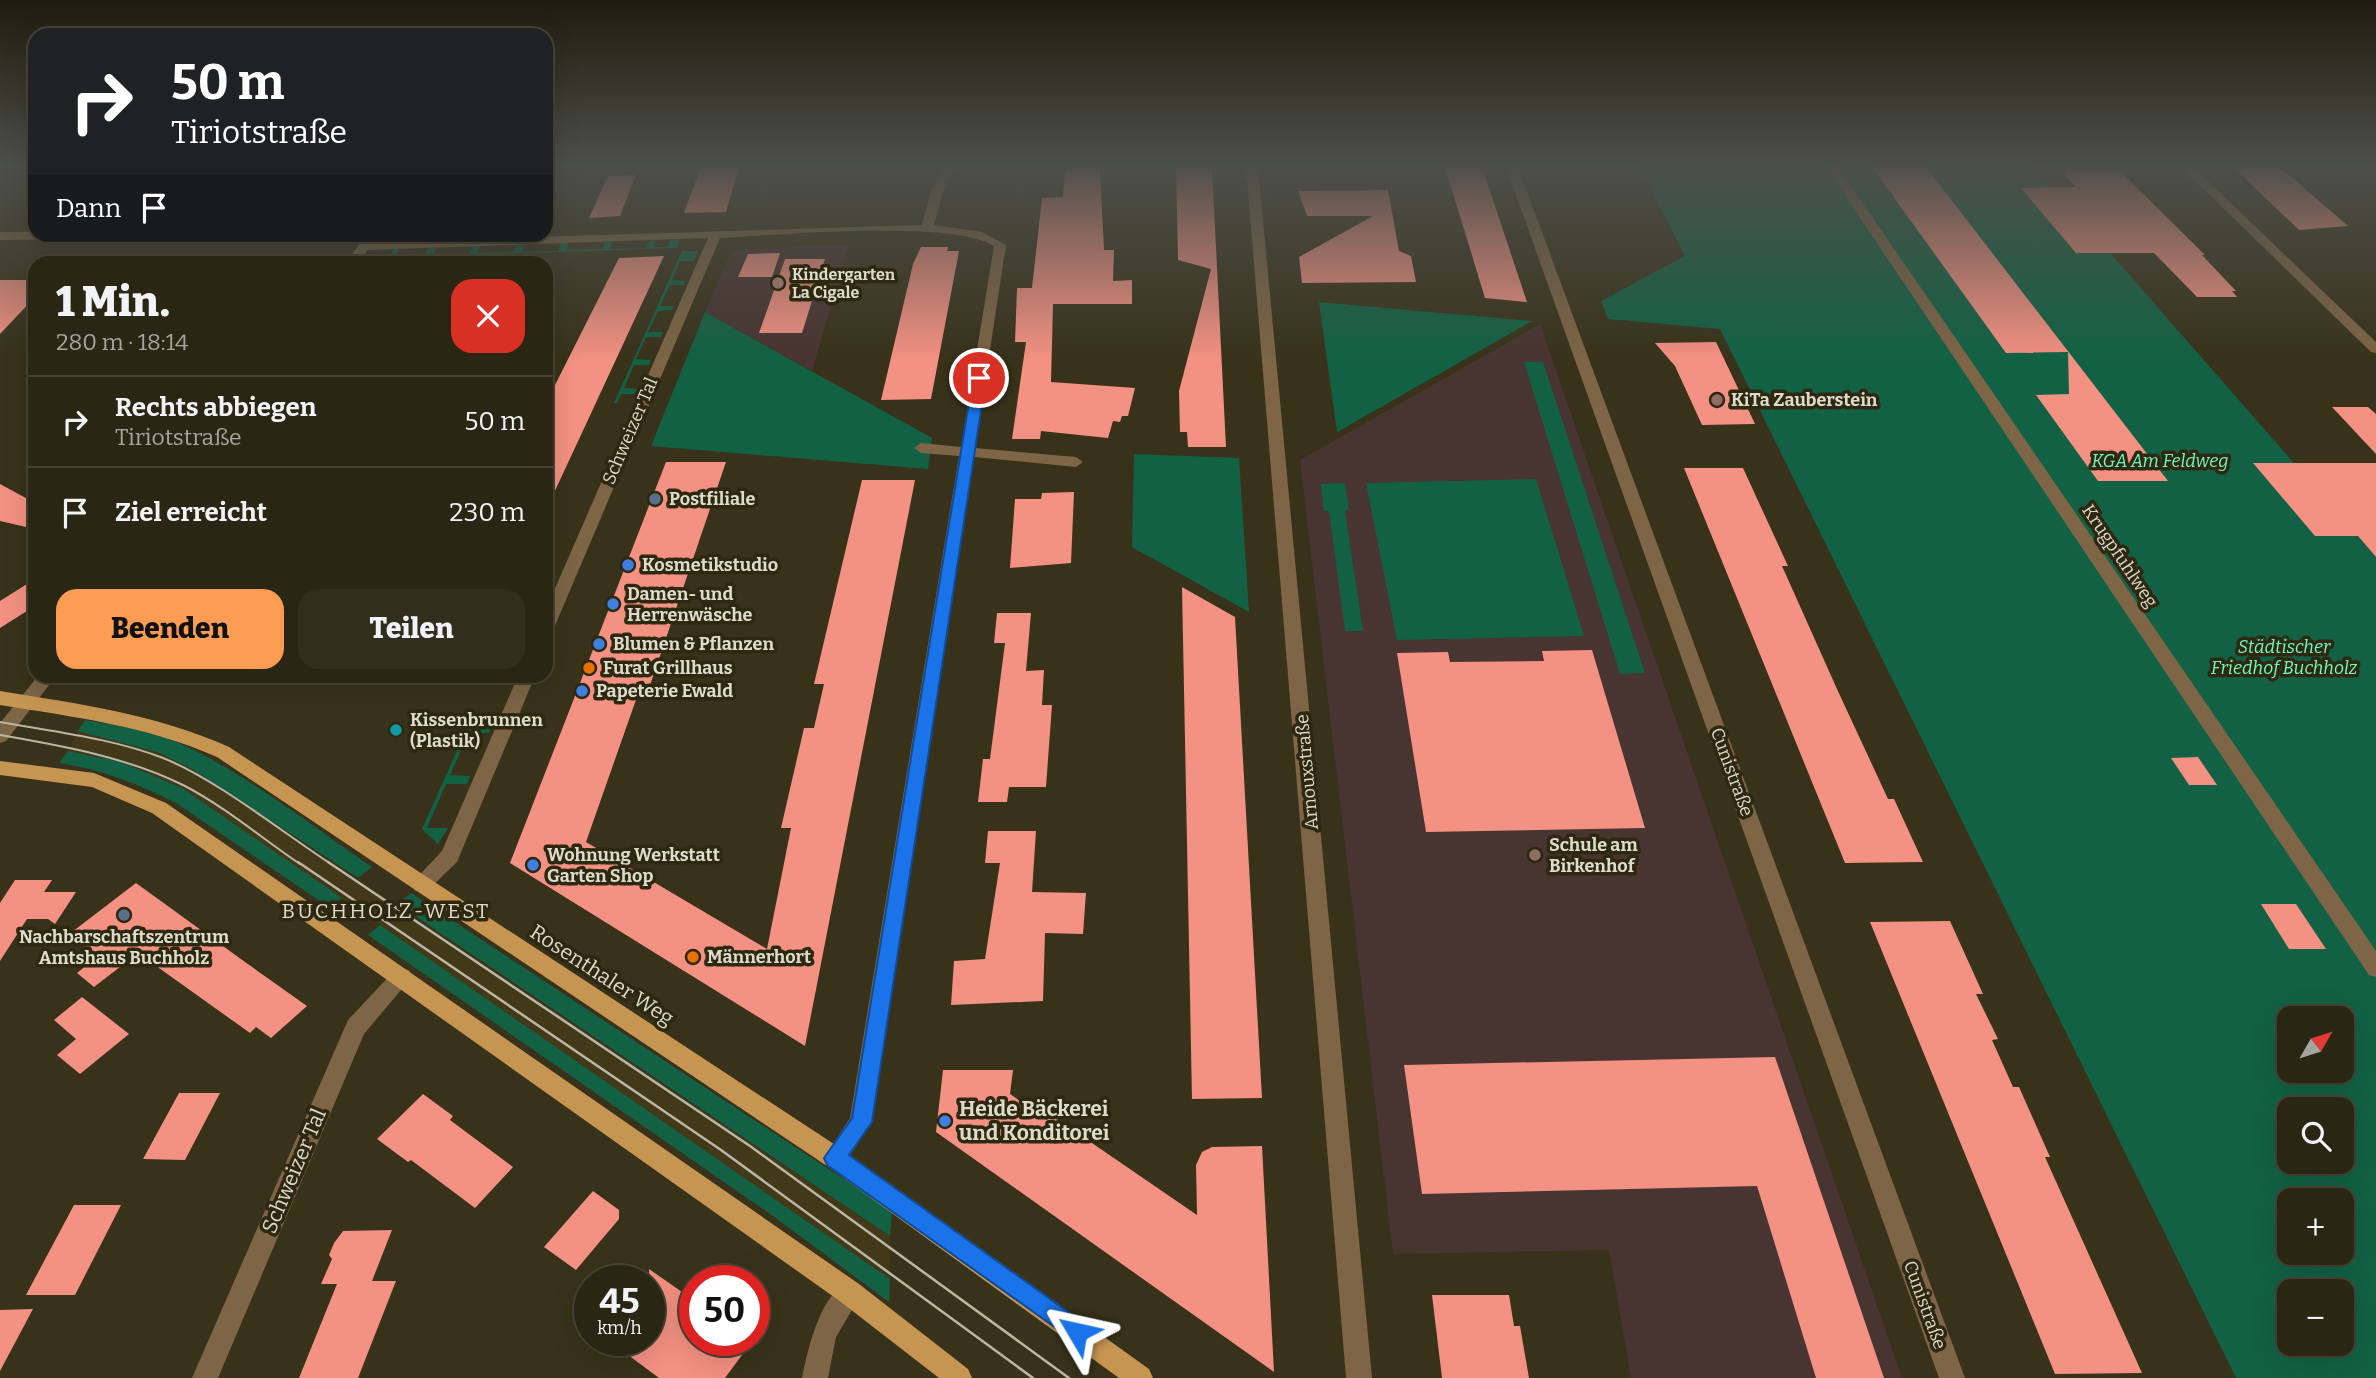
<!DOCTYPE html>
<html lang="de">
<head>
<meta charset="utf-8">
<style>
  body { margin:0; font-family:Bitter,serif; background:#322e1d; color:#f1f3f6; height:100vh; display:flex; flex-direction:column; font-size:26px; white-space:nowrap }
  * { box-sizing:border-box; margin:0 }
  p { font-size:23px; color:#a5a5a0 }
  .icon { flex:none; width:38px; height:38px; fill:none; stroke:currentColor; stroke-width:2; stroke-linecap:round; stroke-linejoin:round }
  .map { position:relative; flex:1; overflow:hidden }
  .drawer { position:absolute; left:28px; top:256px; width:525px; height:427px; display:flex; flex-direction:column; background:#2a2614; border-radius:21px; box-shadow:0 7px 28px #0002,0 0 0 2px #464334 }
  .drawer>* { flex:none }
  .top-card { position:absolute; left:28px; top:28px; width:525px; height:214px; border-radius:21px; box-shadow:0 7px 28px #0002,0 0 0 2px #464334; background:#202124; color:#fff; overflow:hidden }
  .needle { width:46px; rotate:51deg }
  .buttons { position:absolute; left:2277px; top:1006px; display:grid; gap:14px }
  .buttons a { display:grid; place-items:center; width:77px; height:77px; border-radius:14px; background:#2a2614; box-shadow:0 7px 28px #0002,0 0 0 2px #464334; font-size:35px }
  .speed { position:absolute; left:574px; top:1265px; display:flex; gap:14px; font-size:35px; font-weight:700; text-align:center }
  .speed>* { display:grid; place-content:center; width:91px; height:91px; border-radius:50%; background:#2a2614; box-shadow:0 7px 28px #0002,0 0 0 2px #464334; line-height:1 }
  .speed small { font-size:18px; font-weight:400 }
  .speed .limit { border:10px solid #d22; background:#fff; color:#111 }
  .pin { position:absolute; display:grid; place-items:center; width:60px; height:60px; color:#fff; margin:-30px; border:4px solid #fff; border-radius:50%; box-shadow:0 2px 7px #0007 }
  .me { position:absolute; width:77px; margin:-38px; rotate:306deg; stroke-linejoin:round; filter:drop-shadow(0 0 5px #0008) }
  .turn { display:flex; align-items:center; gap:24px; height:147px; padding:0 28px; font-size:32px }
  .turn .icon { width:91px; height:91px; stroke-width:2.5 }
  .turn b { display:block; font-size:49px; line-height:60px }
  .then { display:flex; align-items:center; height:66px; padding:0 28px; background:#0003; gap:14px; font-size:26px }
  .round { display:grid; place-items:center; flex:none; width:74px; height:74px; border-radius:21px; background:#322e1d }
  .summary { display:flex; align-items:center; justify-content:space-between; height:119px; padding:0 28px }
  h1 { font-size:42px; font-weight:800; line-height:52px }
  .action { display:flex; gap:14px; margin-top:auto; padding:14px 28px }
  .action a { flex:1; height:80px; border-radius:21px; background:#fc9d53; color:#111; font-size:28px; font-weight:800; line-height:80px; text-align:center }
  .action a+a { background:#322e1d; color:#f1f3f6 }
  ul { padding:0; list-style:none }
  li { display:flex; align-items:center; gap:21px; height:91px; padding:0 28px; border-top:2px solid #464334 }
  li div { flex:1 }
  li b { display:block; font-size:26px }
  li em { font-style:normal }
  .map>svg:first-child { display:block }
  .built { fill:#423919 }
  .education { fill:#483430 }
  .green { fill:#126145; fill-rule:evenodd }
  .building { fill:#f39182 }
  .lines { fill:none; stroke-linecap:round; stroke-linejoin:round }
  .minor { fill:#7d6546; fill-rule:evenodd }
  .major { fill:#c79552; fill-rule:evenodd }
  .tram-far1 { stroke:#bbb7a6; stroke-width:2 }
  .tram { stroke:#bbb7a6; stroke-width:2.5 }
  .route { fill:#1a73e8; stroke:#114b97; stroke-width:2 }
  .education-dot { fill:#8d6e63; stroke:#2e2810; stroke-width:2.5 }
  .service-dot { fill:#5c6f8a; stroke:#2e2810; stroke-width:2.5 }
  .shop-dot { fill:#3f7fe0; stroke:#2e2810; stroke-width:2.5 }
  .food-dot { fill:#e8710a; stroke:#2e2810; stroke-width:2.5 }
  .culture-dot { fill:#0f9aa8; stroke:#2e2810; stroke-width:2.5 }
  .labels { text-anchor:middle; stroke-width:7; stroke-linejoin:round; paint-order:stroke }
  .far-poi-label { font-size:16px; font-weight:bold; fill:#dfdbcc; stroke:#2e2810; text-anchor:start }
  .poi-label { font-size:18px; font-weight:bold; fill:#dfdbcc; stroke:#2e2810; text-anchor:start }
  .street-label { font-size:18px; fill:#dfdbcc; stroke:#2e2810 }
  .park-label { font-size:18px; font-style:italic; fill:#6cfdc2; stroke:#2e2810 }
  .quarter-label { font-size:21px; letter-spacing:2px; fill:#dfdbcc; stroke:#2e2810 }
  .near-street-label { font-size:21px; fill:#dfdbcc; stroke:#2e2810 }
  .near-poi-label { font-size:21px; font-weight:bold; fill:#dfdbcc; stroke:#2e2810; text-anchor:start }
</style>
</head>
<body>
<div class="map">
<svg width="2376" height="1378" viewBox="0 0 2376 1378">
  <rect width="100%" height="100%" fill="#38321a"/>
  <path class="built" d="M78 731 160 753 194 770 890 1236V1279L182 788 121 762 68 751Z"/>
  <g class="education">
    <path d="M849 245 812 371 705 312 730 254 740 249Z"/>
    <path d="M1540 324 1902 1378H1631L1609 1250 1393 1254 1300 460Z"/>
  </g>
  <g class="green">
    <path d="M1640 167H2035L2376 557V1378H2236L1720 329 1608 319 1601 301 1685 256ZM2289 1018H2342V1071H2289ZM2289 1110H2342V1162H2289ZM2289 1200H2342V1253H2289ZM2289 1292H2342V1344H2289Z"/>
    <path d="M680 239 677 248 388 258 394 249H399L395 256 424 255 429 248H436L433 255 469 254 473 246H480L477 253 513 252 517 245H525L522 252 558 251 561 243H569L566 250 602 249 605 242H612L610 249 646 248 649 241 655 240 653 247H667L670 240Z"/>
    <path d="M682 251H698L694 261H680L672 280 685 281 683 285H670L660 306H674L672 310 658 311 648 332H663L661 337H646L636 359 651 360 649 365H634L624 388 638 389 636 394H621L617 403H614Z"/>
    <path d="M1319 302 1532 321 1337 432Z"/>
    <path d="M705 312 932 438 928 469 651 446Z"/>
    <path d="M1524 362H1543L1645 673 1620 674Z"/>
    <path d="M1134 454 1239 458 1249 612 1132 547Z"/>
    <path d="M1536 479 1584 636 1397 640 1366 483Z"/>
    <path d="M1345 483 1349 510 1345 511 1363 631H1345L1329 511H1324L1321 484Z"/>
    <path d="M85 720C109 725 135 727 158 735 228 759 310 825 372 867L358 878 194 770 160 753 78 731Z"/>
    <path d="M468 726H492L489 733H469L450 775 470 776 467 784H446L427 828H448L438 844 422 829Z"/>
    <path d="M68 751 121 762 182 788 342 898 330 908 176 803C138 784 101 769 59 763Z"/>
    <path d="M411 893 892 1211 890 1236 397 904Z"/>
    <path d="M380 925 890 1279 889 1302 773 1216 368 935Z"/>
  </g>
  <g class="building">
    <path d="M701 167H739L726 212 684 213Z"/>
    <path d="M1176 167H1212L1226 447H1188L1187 432H1180L1179 391 1211 269 1178 260Z"/>
    <path d="M1445 167H1482L1527 302 1485 298Z"/>
    <path d="M1872 167H1926L2168 481H2098L2036 395 2069 394 2068 352 2006 353Z"/>
    <path d="M2233 167H2280L2348 226 2299 230Z"/>
    <path d="M1073 168H1100L1104 250H1114L1113 281 1132 280V304H1053L1051 382 1135 388 1128 416H1122L1120 422 1113 421 1108 438 1041 431 1040 439H1012L1026 342H1015L1017 288H1032L1042 198 1063 197 1065 171Z"/>
    <path d="M2064 169H2118L2205 255H2202L2236 291H2232L2237 297H2197L2154 253H2076L2021 188 2076 187 2063 173H2068Z"/>
    <path d="M636 175 620 216 589 218 608 176Z"/>
    <path d="M1388 190 1399 251 1411 256 1416 282 1302 283 1299 257 1373 216H1307L1298 191Z"/>
    <path d="M921 247H948L947 251H959L931 399 881 400 913 264Z"/>
    <path d="M780 253 772 277H738L748 254Z"/>
    <path d="M664 256 587 422 546 510V391H552L619 258Z"/>
    <path d="M785 259H825L802 333H759Z"/>
    <path d="M0 280H35V297L0 334Z"/>
    <path d="M1716 342 1755 424 1702 425 1675 366 1655 343Z"/>
    <path d="M2332 407H2368L2376 414V454Z"/>
    <path d="M666 462H726L647 694H638L586 842 767 949 791 828H781L804 728H814L824 684H814L862 480H915L805 1046 510 863Z"/>
    <path d="M2253 463H2376V557L2358 536H2315Z"/>
    <path d="M1684 468H1743L1788 566H1782L1837 689 1888 799H1894L1923 862 1845 863Z"/>
    <path d="M0 484 35 503V529L0 521Z"/>
    <path d="M1074 492 1071 563 1010 568 1015 499H1041L1042 493Z"/>
    <path d="M35 579V606L0 628V601Z"/>
    <path d="M1182 587 1235 617 1262 1098 1192 1099Z"/>
    <path d="M997 613H1031L1026 671 1044 670 1042 705H1052L1046 787H1009L1007 802H978L983 759H990L1005 643H994Z"/>
    <path d="M1592 650 1645 828 1426 832 1397 653 1448 652 1450 662 1544 661 1542 651Z"/>
    <path d="M2198 757 2217 785H2189L2171 758Z"/>
    <path d="M988 831H1036L1032 892 1086 893 1083 934 1045 933 1043 1001 951 1005 954 961 985 959 1000 863H985Z"/>
    <path d="M15 880H52L44 892H76L55 924 48 919H27L0 961V903Z"/>
    <path d="M136 883 245 962 307 1006 271 1038 256 1027 250 1033 138 953 94 987 77 973 97 957 68 935Z"/>
    <path d="M2261 904H2296L2326 949H2289Z"/>
    <path d="M1950 921 1983 994H1976L1998 1039 1992 1040 2013 1087H2019L2050 1157H2045L2142 1373 2055 1374 1870 922Z"/>
    <path d="M82 997 129 1034 80 1074 57 1055 76 1039 54 1020Z"/>
    <path d="M1775 1057 1884 1378H1816L1757 1186 1422 1194 1404 1065Z"/>
    <path d="M943 1070H1013L1010 1094 1047 1120 1051 1115 1197 1215 1196 1165 1202 1152 1212 1147 1262 1146 1274 1372 936 1132Z"/>
    <path d="M179 1093H220L185 1160 143 1159Z"/>
    <path d="M423 1094 453 1116 450 1120 513 1167 475 1208 411 1160 408 1162 377 1139Z"/>
    <path d="M593 1191 619 1210V1219L576 1270 544 1247Z"/>
    <path d="M74 1205H121L75 1295H26Z"/>
    <path d="M392 1230 372 1281H396L358 1378H299L337 1284H321L332 1259 329 1255 334 1243 343 1231Z"/>
    <path d="M649 1269 695 1301V1340H753L725 1378H659L608 1340H649Z"/>
    <path d="M1432 1295H1509L1514 1326H1520L1529 1378H1442Z"/>
    <path d="M33 1309 0 1371V1310Z"/>
  </g>
  <g class="lines">
    <g class="minor">
      <path d="M943 167H955L943 191 934 225 982 232 1006 245 975 448 1076 457 1083 462 1076 467 974 457 872 1122 843 1166 835 1169 827 1166 824 1158 850 1118 959 456 921 453 914 448 921 443 961 447 994 246C949 219 779 235 720 238L554 628 546 634V609L708 238 368 250 358 262H346L367 234H375L377 237 374 242 922 225 931 191Z"/>
      <path d="M1246 167H1258L1372 1378H1346Z"/>
      <path d="M1506 167H1518L1965 1378H1939Z"/>
      <path d="M1826 167H1838L2376 951V977L2369 975Z"/>
      <path d="M2181 167H2193L2376 342V353L2371 352Z"/>
      <path d="M0 232H35V234H196L190 238 0 240Z"/>
      <path d="M38 676H56L6 741 0 743V723Z"/>
      <path d="M518 676H535L457 862 428 890 421 892 414 890 411 884 442 851Z"/>
      <path d="M402 968 409 970 412 977 364 1034 218 1378H192L348 1020 395 970Z"/>
      <path d="M850 1281 859 1284 862 1293 836 1337 828 1378H802C808 1349 820 1293 850 1281Z"/>
    </g>
    <g class="major">
      <path d="M0 691C79 704 156 714 229 747L843 1150 1149 1369 1153 1378H1119L827 1166 217 757C147 726 74 717 0 705Z"/>
      <path d="M0 761 94 773 166 803 859 1284 968 1369 972 1378H939L841 1302 152 813 92 787 0 775Z"/>
    </g>
    <g class="tram-far1">
      <path d="M0 722C54 732 111 738 163 758 216 779 282 832 331 864"/>
      <path d="M0 735C63 746 127 757 185 786 225 807 263 839 300 864"/>
    </g>
    <g class="tram">
      <path d="M298 862 721 1150 1033 1378"/>
      <path d="M328 862 750 1146 1069 1378"/>
    </g>
  </g>
  <linearGradient id="sky" x2="0" y2="1"><stop stop-color="#1f1c0e"/><stop offset="0.46" stop-color="#4d4f49"/><stop offset="1" stop-color="#4d4f49" stop-opacity="0"/></linearGradient>
  <rect width="2376" height="360" fill="url(#sky)"/>
  <path class="route" d="M979 374 986 378 872 1122 849 1155 1085 1324 1088 1332 1085 1340 1077 1343 827 1165 824 1158 852 1118 973 378Z"/>
  <g class="education-dot">
    <circle cx="778" cy="283" r="7"/>
    <circle cx="1717" cy="400" r="7"/>
    <circle cx="1535" cy="855" r="7"/>
  </g>
  <g class="service-dot">
    <circle cx="655" cy="499" r="7"/>
    <circle cx="124" cy="915" r="7"/>
  </g>
  <g class="shop-dot">
    <circle cx="628" cy="565" r="7"/>
    <circle cx="613" cy="604" r="7"/>
    <circle cx="599" cy="644" r="7"/>
    <circle cx="582" cy="691" r="7"/>
    <circle cx="533" cy="865" r="7"/>
    <circle cx="945" cy="1121" r="7"/>
  </g>
  <g class="food-dot">
    <circle cx="589" cy="668" r="7"/>
    <circle cx="693" cy="957" r="7"/>
  </g>
  <circle class="culture-dot" cx="396" cy="730" r="7"/>
  <g class="labels">
    <g class="far-poi-label">
      <text x="792" y="280">Kindergarten<tspan x="792" dy="18">La Cigale</tspan></text>
    </g>
    <g class="poi-label">
      <text x="1731" y="406">KiTa Zauberstein</text>
      <text x="669" y="505">Postfiliale</text>
      <text x="642" y="571">Kosmetikstudio</text>
      <text x="627" y="600">Damen- und<tspan x="627" dy="21">Herrenwäsche</tspan></text>
      <text x="613" y="650">Blumen &amp; Pflanzen</text>
      <text x="603" y="674">Furat Grillhaus</text>
      <text x="596" y="697">Papeterie Ewald</text>
      <text x="410" y="726">Kissenbrunnen<tspan x="410" dy="21">(Plastik)</tspan></text>
      <text x="1549" y="851">Schule am<tspan x="1549" dy="21">Birkenhof</tspan></text>
      <text x="547" y="861">Wohnung Werkstatt<tspan x="547" dy="21">Garten Shop</tspan></text>
      <text x="124" y="943" text-anchor="middle">Nachbarschaftszentrum<tspan x="124" dy="21">Amtshaus Buchholz</tspan></text>
      <text x="707" y="963">Männerhort</text>
    </g>
    <g class="street-label">
      <text transform="translate(630 431) rotate(-67)" y="6">Schweizer Tal</text>
      <text transform="translate(2120 556) rotate(56)" y="6">Krugpfuhlweg</text>
      <text transform="translate(1307 772) rotate(-95)" y="6">Arnouxstraße</text>
      <text transform="translate(1732 772) rotate(70)" y="6">Cunistraße</text>
      <text transform="translate(1925 1305) rotate(70)" y="6">Cunistraße</text>
    </g>
    <g class="park-label">
      <text x="2160" y="467">KGA Am Feldweg</text>
      <text x="2284" y="653">Städtischer<tspan x="2284" dy="21">Friedhof Buchholz</tspan></text>
    </g>
    <g class="quarter-label">
      <text x="386" y="918">BUCHHOLZ-WEST</text>
    </g>
    <g class="near-street-label">
      <text transform="translate(602 975) rotate(33)" y="7">Rosenthaler Weg</text>
      <text transform="translate(294 1171) rotate(-67)" y="7">Schweizer Tal</text>
    </g>
    <g class="near-poi-label">
      <text x="959" y="1116">Heide Bäckerei<tspan x="959" dy="24">und Konditorei</tspan></text>
    </g>
  </g>
</svg>
<div class="buttons">
<a><svg class="needle" viewBox="-14 -14 28 28"><path d="M0-13l5 13h-10z" fill="#e53935"/><path d="M0 13l5-13h-10z" fill="#a5a5a0"/></svg></a>
<a><svg class="icon" aria-label="search" viewBox="0 0 24 24"><circle cx="10" cy="10" r="6"/><path d="M15 15l6 6"/></svg></a>
<a>+</a>
<a>−</a>
</div>
<div class="speed"><div>45<small>km/h</small></div><div class="limit">50</div></div>
<div class="pin" style="left:979px;top:378px;background:#d93025"><svg class="icon" aria-label="arrive" viewBox="0 0 24 24"><path d="M6 21V4h12l-3 4 3 4H6"/></svg></div>
<svg class="me" style="left:1077px;top:1332px" viewBox="-20 -20 40 40"><path d="M0-17L14 15 0 8-14 15z" fill="#1a73e8" stroke="#fff" stroke-width="4"/></svg>
<div class="top-card">
<div class="turn"><svg class="icon" aria-label="right" viewBox="0 0 24 24"><path d="M7 20v-9h11M14 6l5 5-5 5"/></svg><div><b>50 m</b>Tiriotstraße</div></div>
<div class="then">Dann<svg class="icon" aria-label="arrive" viewBox="0 0 24 24"><path d="M6 21V4h12l-3 4 3 4H6"/></svg></div>
</div>
<section class="drawer">
<div class="summary"><div><h1>1 Min.</h1><p>280 m · 18:14</p></div><a class="round" style="background:#d93025;color:#fff"><svg class="icon" aria-label="close" viewBox="0 0 24 24"><path d="M6 6l12 12M18 6L6 18"/></svg></a></div>
<ul>
<li><svg class="icon" aria-label="right" viewBox="0 0 24 24"><path d="M7 20v-9h11M14 6l5 5-5 5"/></svg><div><b>Rechts abbiegen</b><p>Tiriotstraße</p></div><em>50 m</em></li>
<li><svg class="icon" aria-label="arrive" viewBox="0 0 24 24"><path d="M6 21V4h12l-3 4 3 4H6"/></svg><div><b>Ziel erreicht</b></div><em>230 m</em></li>
</ul>
<div class="action"><a>Beenden</a><a>Teilen</a></div>
</section>
</div>
</body>
</html>
